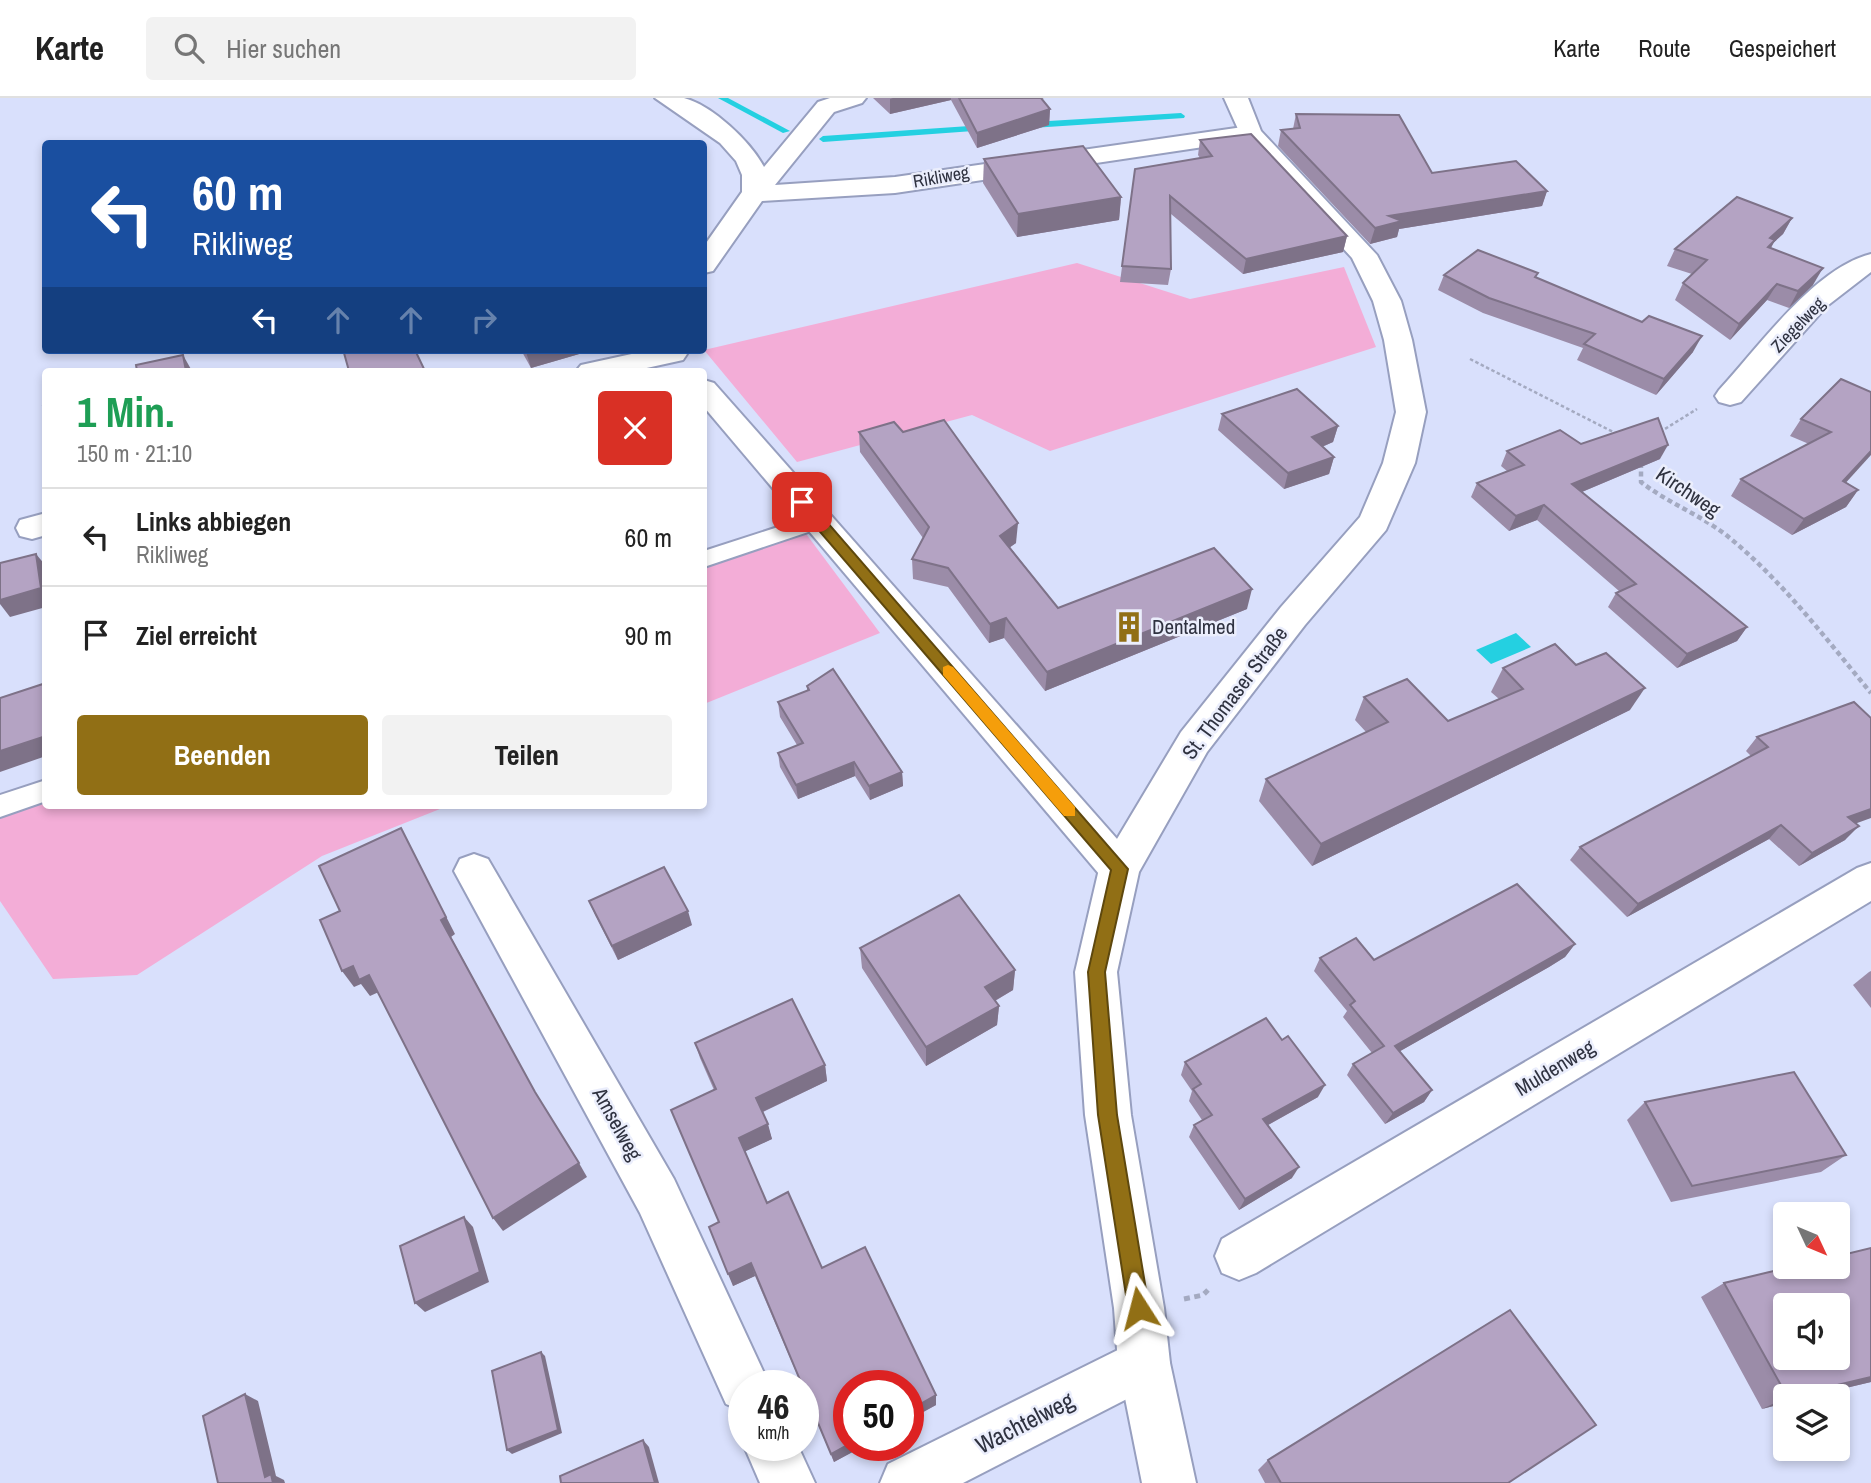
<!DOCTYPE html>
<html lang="de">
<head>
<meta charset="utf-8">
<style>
  body { margin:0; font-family:"Archivo Narrow",sans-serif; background:#f2f2f2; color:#222; height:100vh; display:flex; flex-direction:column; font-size:26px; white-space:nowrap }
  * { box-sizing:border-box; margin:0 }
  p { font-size:23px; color:#767676 }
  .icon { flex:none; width:38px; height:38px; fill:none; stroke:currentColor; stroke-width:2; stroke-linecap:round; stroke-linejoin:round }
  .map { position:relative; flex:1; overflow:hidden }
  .panel { position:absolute; left:42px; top:270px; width:665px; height:441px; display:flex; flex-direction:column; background:#fff; border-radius:7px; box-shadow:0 4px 10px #0003 }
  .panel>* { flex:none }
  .banner { position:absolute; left:42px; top:42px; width:665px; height:214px; border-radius:7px; box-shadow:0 4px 10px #0003; background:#1a4fa0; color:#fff; overflow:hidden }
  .needle { width:46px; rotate:134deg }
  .controls { position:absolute; left:1773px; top:1104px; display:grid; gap:14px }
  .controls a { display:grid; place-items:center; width:77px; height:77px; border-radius:7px; background:#fff; box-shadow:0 4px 10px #0003; font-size:35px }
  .speed { position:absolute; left:728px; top:1272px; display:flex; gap:14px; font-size:35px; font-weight:700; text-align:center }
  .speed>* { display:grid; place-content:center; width:91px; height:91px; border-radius:50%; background:#fff; box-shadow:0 4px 10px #0003; line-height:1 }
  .speed small { font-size:18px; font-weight:400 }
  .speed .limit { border:10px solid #d22; background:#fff; color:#111 }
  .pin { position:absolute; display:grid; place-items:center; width:60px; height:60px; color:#fff; margin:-30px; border-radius:14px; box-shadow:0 4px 10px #0006 }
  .me { position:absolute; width:77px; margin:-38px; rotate:351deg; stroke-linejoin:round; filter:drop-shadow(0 0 5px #0008) }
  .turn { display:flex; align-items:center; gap:24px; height:147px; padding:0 35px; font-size:32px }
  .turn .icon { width:91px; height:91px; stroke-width:2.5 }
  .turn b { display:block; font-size:49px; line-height:60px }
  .lanes { display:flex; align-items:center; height:66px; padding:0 35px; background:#0003; justify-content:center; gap:35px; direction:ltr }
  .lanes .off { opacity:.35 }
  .round { display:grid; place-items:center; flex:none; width:74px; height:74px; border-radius:7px; background:#f2f2f2 }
  .head { display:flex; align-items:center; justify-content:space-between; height:119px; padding:0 35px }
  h1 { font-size:42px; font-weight:800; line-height:52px; color:#1e9e55 }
  .primary-button { display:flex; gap:14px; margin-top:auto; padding:14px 35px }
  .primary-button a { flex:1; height:80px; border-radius:7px; background:#916f15; color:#fff; font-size:28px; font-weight:800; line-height:80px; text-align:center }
  .primary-button a+a { background:#f2f2f2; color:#222 }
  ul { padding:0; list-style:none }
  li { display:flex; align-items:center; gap:21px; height:98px; padding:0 35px; border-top:2px solid #e0e0e0 }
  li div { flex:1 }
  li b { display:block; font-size:26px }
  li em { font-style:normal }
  header { display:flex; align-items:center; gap:42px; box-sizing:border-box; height:98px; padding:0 35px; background:#fff; border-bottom:2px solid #e0e0e0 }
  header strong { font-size:33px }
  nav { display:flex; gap:38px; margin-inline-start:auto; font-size:24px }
  .search { width:490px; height:63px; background:#f2f2f2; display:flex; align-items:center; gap:18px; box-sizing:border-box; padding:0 24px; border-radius:7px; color:#767676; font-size:26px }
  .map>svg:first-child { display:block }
  .green { fill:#f3add7 }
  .water { fill:#24d0e1 }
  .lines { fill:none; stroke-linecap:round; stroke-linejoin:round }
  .stream { fill:#24d0e1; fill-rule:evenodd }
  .service-casing { stroke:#979fbf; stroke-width:4 }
  .minor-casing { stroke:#979fbf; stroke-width:4 }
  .secondary-casing { stroke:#979fbf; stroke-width:4 }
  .path-far2 { stroke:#a4aac1; stroke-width:2.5; stroke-dasharray:3.5 2.5; stroke-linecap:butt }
  .path-far1 { stroke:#a4aac1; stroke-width:4.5; stroke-dasharray:5 3.5; stroke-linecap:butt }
  .path { stroke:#a4aac1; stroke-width:5; stroke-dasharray:6 4.5; stroke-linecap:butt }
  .service { fill:#fff; fill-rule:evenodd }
  .minor { fill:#fff; fill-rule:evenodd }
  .secondary { fill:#fff; fill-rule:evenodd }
  .wall { fill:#9b8ca8 }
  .shaded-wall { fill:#7e7288 }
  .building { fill:#b4a3c3; stroke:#7e7288; stroke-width:2; fill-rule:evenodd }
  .route { fill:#916f15; stroke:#5e480e; stroke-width:2 }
  .slow { fill:#f59e0b }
  .labels { text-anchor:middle; stroke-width:5; stroke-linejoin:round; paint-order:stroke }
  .far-street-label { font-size:18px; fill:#2f3240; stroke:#ebeefc }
  .street-label { font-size:21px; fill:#2f3240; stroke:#ebeefc }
  .poi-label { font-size:21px; fill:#2f3240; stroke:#ebeefc; text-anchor:start }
  .near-street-label { font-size:24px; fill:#2f3240; stroke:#ebeefc }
</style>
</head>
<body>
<header>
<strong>Karte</strong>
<div class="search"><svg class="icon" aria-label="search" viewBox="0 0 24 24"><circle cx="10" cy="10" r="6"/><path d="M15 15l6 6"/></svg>Hier suchen</div>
<nav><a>Karte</a><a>Route</a><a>Gespeichert</a></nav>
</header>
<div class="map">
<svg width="1871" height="1385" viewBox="0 0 1871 1385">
  <rect width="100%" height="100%" fill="#d9e0fc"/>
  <g class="green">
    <path d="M1077 165 1190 201 1344 169 1376 249 1050 353 972 317 797 364 704 252Z"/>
    <path d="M801 429 880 535 704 606V467Z"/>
    <path d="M45 700 46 707H450L322 758 137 877 53 881 0 803V721Z"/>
  </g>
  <path class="water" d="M1516 535 1531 549 1491 566 1476 552Z"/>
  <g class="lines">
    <g class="stream">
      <path d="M718 0H728L790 33 783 35Z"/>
      <path d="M1181 15 1185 18 1184 20 1032 30 1028 27 1032 24Z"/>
      <path d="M984 27 988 30 987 32 823 44 819 41 823 38Z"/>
    </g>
    <defs>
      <g id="service">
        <path d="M818 416 826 418 829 423 826 428 704 469V453Z"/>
        <path d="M46 682V703L0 719V697Z"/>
      </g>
      <g id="minor">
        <path d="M655 0C664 0 675 0 684 0 712 7 751 44 764 69L818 4 830 0H866L862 5 834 14 775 87 895 79 1250 28 1258 30 1262 35 1258 40 1250 42 895 95 762 103 713 173 704 175V148L742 94V77L736 63 720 45Z"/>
        <path d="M1871 156V174L1827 208 1741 304 1730 307 1719 304 1715 298 1719 292C1759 249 1814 170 1871 156Z"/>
        <path d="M650 252H685L687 256 683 262 633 273H576L581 267Z"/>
        <path d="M704 282 714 285 1133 759 1139 771 1133 783 1119 788 1105 783 704 309Z"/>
        <path d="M46 415V437L32 441 20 438 16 430 20 422Z"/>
        <path d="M474 756 488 761 674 1081 770 1288H744V1314L726 1306 640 1115 454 773 460 761Z"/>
        <path d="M1871 765V803L1256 1175 1239 1182 1222 1175 1215 1158 1222 1141 1857 770Z"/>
        <path d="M1144 1239 1162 1247 1170 1265 1162 1283 963 1385H880L888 1366Z"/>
        <path d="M744 1348H798L815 1385H760Z"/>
      </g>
      <path id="secondary" d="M1224 0H1248L1261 33 1377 157 1401 203 1412 242 1426 314 1415 365 1386 432 1305 527 1207 654 1139 774 1117 874 1131 1017 1164 1210 1170 1265 1196 1385H1142L1118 1265 1114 1210 1085 1017 1075 874 1099 771 1181 634 1281 509 1360 419 1383 365 1396 314 1384 242 1373 203 1352 160 1242 40Z"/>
    </defs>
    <use href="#service" class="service-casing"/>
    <use href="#minor" class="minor-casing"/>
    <use href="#secondary" class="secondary-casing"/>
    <g class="path-far2">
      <path d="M1470 261 1619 337"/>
      <path d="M1660 334 1697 311"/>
    </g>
    <path class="path-far1" d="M1641 365V384C1669 406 1704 418 1731 441 1784 485 1827 542 1871 595"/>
    <path class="path" d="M1184 1201 1203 1197 1208 1192"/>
    <use href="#service" class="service"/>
    <use href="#minor" class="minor"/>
    <use href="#secondary" class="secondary"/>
  </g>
  <g class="wall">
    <path d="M873 0H1044L1042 1 1050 11 1049 27 977 50 951 2 890 16Z"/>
    <path d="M1296 16 1432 75 1547 93 1542 108 1399 131 1397 139 1370 146 1278 48 1281 32 1293 31Z"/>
    <path d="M1200 42 1347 138 1343 154 1243 176 1171 116V171L1168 187 1120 184 1135 71 1200 60 1198 57Z"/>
    <path d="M984 61 1121 99 1119 122 1017 139 983 85Z"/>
    <path d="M1792 120 1783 136 1774 144 1771 150 1813 187 1789 210 1767 202 1730 242 1675 202 1683 185 1692 176 1667 168 1675 151Z"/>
    <path d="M1444 177 1536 179 1693 254 1656 297 1577 262 1583 250 1483 215 1438 192Z"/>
    <path d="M521 252H593L531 270Z"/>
    <path d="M1841 281 1846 384 1858 392 1846 409 1792 437 1731 398 1741 381 1809 346 1790 338 1801 321Z"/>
    <path d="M1222 316 1338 328 1333 344 1322 349 1334 359 1329 376 1284 391 1218 332Z"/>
    <path d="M859 334H903L1016 445 1010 449 1058 510 1247 511 1045 593 1004 540 989 545 948 489 913 481 912 461 923 440 860 354Z"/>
    <path d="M1581 346 1660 361 1582 394 1747 529 1737 543 1677 570 1608 509 1616 495 1619 493 1537 422 1509 433 1471 399 1477 385 1507 373 1501 368 1507 353Z"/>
    <path d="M1576 567 1630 612 1312 768 1259 703 1266 681 1366 634 1355 622 1364 599 1448 623 1499 601 1491 594 1503 570Z"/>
    <path d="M807 588 902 674 903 688 870 702 855 678 798 701 780 669 778 655 797 647 780 619 778 604 807 593Z"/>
    <path d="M1757 639 1856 725 1845 742 1799 768 1769 741 1627 819 1570 762 1580 749 1751 658 1746 653Z"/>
    <path d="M589 803 692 827 618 862 595 817Z"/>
    <path d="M1575 846 1565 859 1549 869 1400 953 1432 992 1424 1004 1385 1026 1347 977 1353 966 1372 955 1343 919 1347 913 1314 873 1320 860 1374 862Z"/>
    <path d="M860 850 1015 872 1013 892 995 903 999 908 997 927 926 968 862 870Z"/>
    <path d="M1871 873V910L1853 887 1869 874Z"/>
    <path d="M695 945 825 967 827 983 763 1014 772 1041 745 1053 767 1105 936 1307 834 1364 803 1291V1288H802L755 1178 733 1188 714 992 700 960Z"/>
    <path d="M1185 964 1318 999 1268 1027 1292 1080 1239 1112 1189 1039 1194 1027 1202 1022 1189 1003 1192 993 1181 977Z"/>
    <path d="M1645 1004 1846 1057 1821 1074 1671 1104 1627 1022Z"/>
    <path d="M1871 1150V1284L1812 1298H1785V1305L1762 1311 1701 1199 1724 1185Z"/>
    <path d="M1268 1362 1508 1385H1265L1258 1372Z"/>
  </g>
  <g class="shaded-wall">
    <path d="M893 0H951V2L890 16V1Z"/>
    <path d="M1050 11 1049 27 977 50V35Z"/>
    <path d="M1547 93 1542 108 1399 131 1397 139 1370 146 1375 130 1389 118Z"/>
    <path d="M1121 99 1119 122 1017 139 1018 116Z"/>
    <path d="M1792 120 1783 136 1774 144 1766 158 1770 140Z"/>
    <path d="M1347 138 1343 154 1243 176 1246 161Z"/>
    <path d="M1823 170 1813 187 1789 210 1798 193Z"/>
    <path d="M1777 186 1767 202 1730 242 1739 226Z"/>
    <path d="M1702 238 1693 254 1656 297 1664 281Z"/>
    <path d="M532 252H593L531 270 526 254Z"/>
    <path d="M183 257 192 273H186Z"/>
    <path d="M1338 328 1333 344 1307 355 1312 339Z"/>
    <path d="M1668 347 1660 361 1565 401 1572 386Z"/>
    <path d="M1871 353V357L1832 400 1843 383Z"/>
    <path d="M1334 359 1329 376 1284 391 1288 375Z"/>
    <path d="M1858 392 1846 409 1792 437 1804 421Z"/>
    <path d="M1544 407 1537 422 1509 433 1516 418Z"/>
    <path d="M1018 425 1016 445 999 457 1000 438Z"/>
    <path d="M36 456 46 468V509L10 519 0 506V502Z"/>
    <path d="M1252 491 1247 511 1045 593 1047 574Z"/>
    <path d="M1006 520 1004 540 989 545 990 526Z"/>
    <path d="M1747 529 1737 543 1677 570 1687 556Z"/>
    <path d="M1645 590 1630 612 1312 768 1321 746Z"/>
    <path d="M46 638V658L0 674V653Z"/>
    <path d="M854 664 855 678 798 701 796 687Z"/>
    <path d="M902 674 903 688 870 702 869 688Z"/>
    <path d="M1871 711V720L1835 733 1848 719Z"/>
    <path d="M1781 727 1769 741 1627 819 1638 806Z"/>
    <path d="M1859 728 1845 742 1799 768 1812 755Z"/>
    <path d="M401 730 455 836 451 839 543 1009 441 822Z"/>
    <path d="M688 813 692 827 618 862 612 848Z"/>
    <path d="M1575 846 1565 859 1549 869 1388 960 1395 948Z"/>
    <path d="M353 868 369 877 381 893 370 898 361 886 354 889 342 873Z"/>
    <path d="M1015 872 1013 892 984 909 985 889Z"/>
    <path d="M999 908 997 927 926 968V949Z"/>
    <path d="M825 967 827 983 760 1015 756 1000Z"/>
    <path d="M1325 987 1318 999 1257 1033 1263 1021Z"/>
    <path d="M1432 992 1424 1004 1385 1026 1393 1015Z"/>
    <path d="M768 1026 772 1041 744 1054 739 1040Z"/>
    <path d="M579 1065 587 1079 503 1133 493 1120Z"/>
    <path d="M1299 1069 1292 1080 1239 1112 1245 1101Z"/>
    <path d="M464 1119 473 1129 489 1184 425 1214 415 1205Z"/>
    <path d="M751 1165 755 1178 733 1188 728 1176Z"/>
    <path d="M541 1254 545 1258 562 1335 512 1356 507 1352Z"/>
    <path d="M1871 1279V1284L1812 1298H1791Z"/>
    <path d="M245 1296 258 1303 276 1378 284 1382 285 1385H273L265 1379Z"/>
    <path d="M936 1297V1307L908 1322V1313Z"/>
    <path d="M1785 1300V1305L1762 1311Z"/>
    <path d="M643 1342 649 1349 659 1385H655Z"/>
    <path d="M849 1346V1348H864L834 1364 831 1356Z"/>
  </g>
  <g class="building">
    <path d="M959 0H1041L1050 11 977 35Z"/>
    <path d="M1296 16 1399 17 1432 75 1516 63 1547 93 1389 118 1402 123 1375 130 1281 32 1300 30Z"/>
    <path d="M1251 36 1347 138 1246 161 1170 98 1171 171 1122 168 1135 71 1212 58 1200 42Z"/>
    <path d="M1083 48 1121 99 1018 116 984 61Z"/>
    <path d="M1737 99 1792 120 1770 140 1775 142 1768 149 1823 170 1798 193 1777 186 1739 226 1683 185 1707 162 1675 151Z"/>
    <path d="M1478 152 1538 175 1535 179 1642 224 1649 218 1702 238 1664 281 1584 246 1595 236 1489 200 1444 177Z"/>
    <path d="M355 252H415L425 273H349L344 255Z"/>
    <path d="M183 257 186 273H137L136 267Z"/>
    <path d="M1841 281 1871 294V353L1843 383 1858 392 1804 421 1741 381 1831 334 1801 321Z"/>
    <path d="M1297 291 1338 328 1312 339 1334 359 1288 375 1222 316Z"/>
    <path d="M43 308H46V333Z"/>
    <path d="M1658 320 1668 347 1572 386 1747 529 1687 556 1616 495 1636 486 1544 407 1516 418 1477 385 1524 367 1507 353 1560 332 1581 346Z"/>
    <path d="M944 322 1018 425 1000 438 1058 510 1214 450 1252 491 1047 574 1006 520 990 526 948 470 912 461 929 429 859 334 894 324 903 334Z"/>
    <path d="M36 456 41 490 0 502V465Z"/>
    <path d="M1555 546 1576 567 1606 555 1645 590 1321 746 1266 681 1388 624 1364 599 1407 581 1448 623 1523 591 1503 570Z"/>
    <path d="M833 571 902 674 869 688 854 664 796 687 778 655 803 645 778 604 809 592 807 588Z"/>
    <path d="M46 585V638L0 653V600Z"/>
    <path d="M1854 604 1871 620V711L1848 719 1859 728 1812 755 1781 727 1638 806 1580 749 1768 649 1757 639Z"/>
    <path d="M401 730 446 819 441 822 535 994 579 1065 493 1120 369 877 359 882 353 868 342 873 320 822 340 813 319 768Z"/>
    <path d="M664 769 688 813 612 848 589 803Z"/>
    <path d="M1517 786 1575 846 1395 948 1432 992 1393 1015 1353 966 1384 948 1350 907 1355 903 1320 860 1356 840 1374 862Z"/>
    <path d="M959 797 1015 872 985 889 999 908 926 949 860 850Z"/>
    <path d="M792 901 825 967 756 1000 768 1026 739 1040 767 1105 788 1094 822 1170 865 1149 936 1297 908 1313V1288H849V1346L831 1356 751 1165 728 1176 709 1129 719 1124 671 1012 716 991 695 945Z"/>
    <path d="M1266 920 1282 942 1288 938 1325 987 1263 1021 1299 1069 1245 1101 1194 1027 1212 1017 1193 991 1201 986 1185 964Z"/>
    <path d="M1794 974 1846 1057 1692 1088 1645 1004Z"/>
    <path d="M464 1119 480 1174 415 1205 400 1148Z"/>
    <path d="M1871 1150V1279L1791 1298H1787L1724 1185 1790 1169H1838V1158ZM1785 1208H1838V1260H1785Z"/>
    <path d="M1510 1212 1596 1327 1508 1385H1281L1268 1362Z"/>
    <path d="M541 1254 558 1332 507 1352 492 1273Z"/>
    <path d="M245 1296 265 1379 271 1376 273 1385H218L203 1318Z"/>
    <path d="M643 1342 655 1385H561L560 1378Z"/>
  </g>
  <path class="route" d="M802 400 807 401 1128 771 1105 874 1117 1017 1149 1210 1146 1217 1139 1220 1131 1217 1128 1210 1098 1017 1088 874 1111 772 797 407 795 404Z"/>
  <path class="slow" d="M948 567 953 569 1075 709V718H1064L943 577V569Z"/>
  <defs>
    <symbol id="building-bare" viewBox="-9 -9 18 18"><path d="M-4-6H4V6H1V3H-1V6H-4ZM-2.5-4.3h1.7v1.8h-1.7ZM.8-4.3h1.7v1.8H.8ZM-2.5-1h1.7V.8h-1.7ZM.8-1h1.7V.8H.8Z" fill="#916f15" stroke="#ebeefc" stroke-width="2.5" paint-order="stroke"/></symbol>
  </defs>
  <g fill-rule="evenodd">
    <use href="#building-bare" x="1107" y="507" width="44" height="44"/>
  </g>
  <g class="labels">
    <g class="far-street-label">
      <text transform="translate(941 79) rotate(-10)" y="6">Rikliweg</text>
      <text transform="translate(1798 227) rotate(-46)" y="6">Ziegelweg</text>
    </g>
    <g class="street-label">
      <text transform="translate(1688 394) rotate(34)" y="7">Kirchweg</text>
      <text transform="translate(1235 595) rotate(-53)" y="7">St. Thomaser Straße</text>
      <text transform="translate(1555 970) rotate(-31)" y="7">Muldenweg</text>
      <text transform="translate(617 1026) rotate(61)" y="7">Amselweg</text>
    </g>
    <g class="poi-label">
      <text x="1152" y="536">Dentalmed</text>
    </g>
    <g class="near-street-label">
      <text transform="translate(1025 1325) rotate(-27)" y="8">Wachtelweg</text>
    </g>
  </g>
</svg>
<div class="controls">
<a><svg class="needle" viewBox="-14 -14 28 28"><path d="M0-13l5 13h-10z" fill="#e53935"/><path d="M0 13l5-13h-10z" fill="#767676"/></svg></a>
<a><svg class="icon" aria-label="sound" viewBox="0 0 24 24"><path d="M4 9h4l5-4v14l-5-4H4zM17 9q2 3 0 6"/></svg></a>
<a><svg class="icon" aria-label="layers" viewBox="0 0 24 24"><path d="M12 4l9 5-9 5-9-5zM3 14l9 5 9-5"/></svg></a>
</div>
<div class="speed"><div>46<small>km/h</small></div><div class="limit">50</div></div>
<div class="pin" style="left:802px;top:404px;background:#d93025"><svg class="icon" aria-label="arrive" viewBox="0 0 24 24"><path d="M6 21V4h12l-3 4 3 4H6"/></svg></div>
<svg class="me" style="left:1139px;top:1210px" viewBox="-20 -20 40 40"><path d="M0-17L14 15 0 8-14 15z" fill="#916f15" stroke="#fff" stroke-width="4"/></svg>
<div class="banner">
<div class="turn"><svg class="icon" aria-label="left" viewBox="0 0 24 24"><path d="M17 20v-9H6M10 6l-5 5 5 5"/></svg><div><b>60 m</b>Rikliweg</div></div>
<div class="lanes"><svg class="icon" aria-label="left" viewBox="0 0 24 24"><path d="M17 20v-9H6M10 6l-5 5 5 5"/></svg><svg class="icon off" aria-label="ahead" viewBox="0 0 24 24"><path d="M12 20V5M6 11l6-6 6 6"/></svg><svg class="icon off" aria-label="ahead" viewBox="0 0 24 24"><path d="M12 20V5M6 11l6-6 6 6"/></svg><svg class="icon off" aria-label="right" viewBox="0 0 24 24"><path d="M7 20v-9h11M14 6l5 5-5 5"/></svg></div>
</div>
<section class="panel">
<div class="head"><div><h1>1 Min.</h1><p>150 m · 21:10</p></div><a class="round" style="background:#d93025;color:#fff"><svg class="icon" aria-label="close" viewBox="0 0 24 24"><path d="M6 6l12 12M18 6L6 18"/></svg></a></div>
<ul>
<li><svg class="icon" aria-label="left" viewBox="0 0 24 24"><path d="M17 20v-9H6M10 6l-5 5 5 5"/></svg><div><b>Links abbiegen</b><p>Rikliweg</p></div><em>60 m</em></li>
<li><svg class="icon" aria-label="arrive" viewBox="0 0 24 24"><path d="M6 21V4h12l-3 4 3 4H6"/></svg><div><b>Ziel erreicht</b></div><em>90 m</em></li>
</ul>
<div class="primary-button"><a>Beenden</a><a>Teilen</a></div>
</section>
</div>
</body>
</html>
